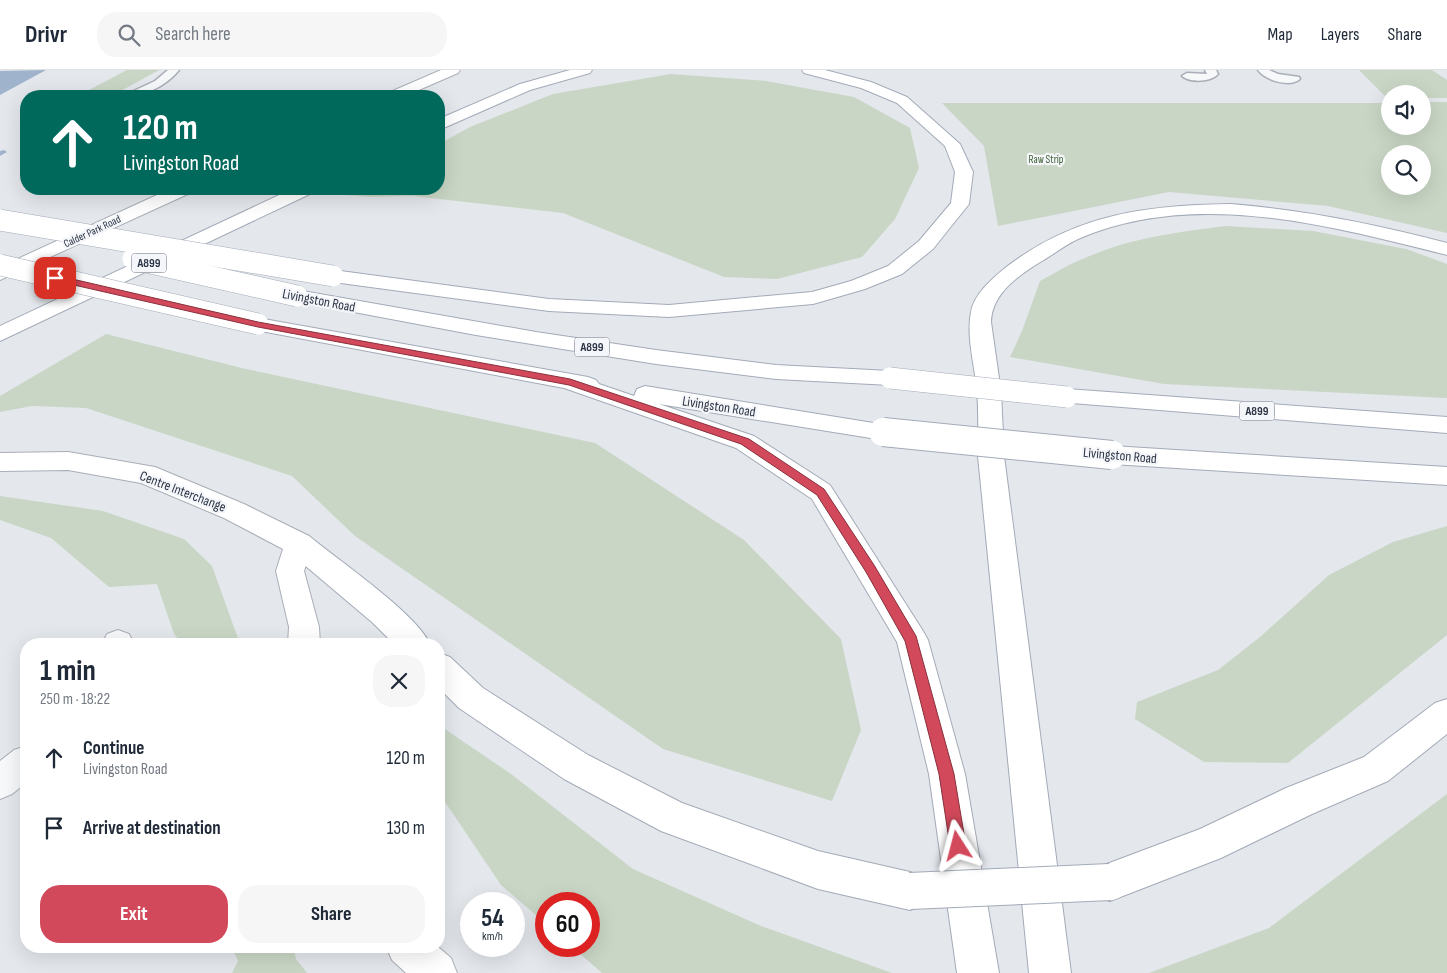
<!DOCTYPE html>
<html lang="en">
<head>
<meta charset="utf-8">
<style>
  body { margin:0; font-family:"Sofia Sans Condensed",sans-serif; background:#f6f6f7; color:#1f2937; height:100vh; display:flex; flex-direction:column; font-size:19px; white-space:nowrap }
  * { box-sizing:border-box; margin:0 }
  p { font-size:16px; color:#747a83 }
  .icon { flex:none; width:28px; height:28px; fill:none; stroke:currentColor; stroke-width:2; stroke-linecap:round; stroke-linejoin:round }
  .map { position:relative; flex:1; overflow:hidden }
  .details { position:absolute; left:20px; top:568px; width:425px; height:315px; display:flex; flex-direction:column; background:#fff; border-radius:20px; box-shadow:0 5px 20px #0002 }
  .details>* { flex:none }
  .guide { position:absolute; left:20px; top:20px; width:425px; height:105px; border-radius:20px; box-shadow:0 5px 20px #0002; background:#00695c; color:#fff; overflow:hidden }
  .controls { position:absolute; left:1381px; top:15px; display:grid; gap:10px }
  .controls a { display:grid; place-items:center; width:50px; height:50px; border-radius:50%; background:#fff; box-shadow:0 5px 20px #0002; font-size:25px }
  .speed { position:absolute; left:460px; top:822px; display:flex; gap:10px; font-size:25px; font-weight:700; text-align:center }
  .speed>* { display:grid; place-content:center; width:65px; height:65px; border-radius:50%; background:#fff; box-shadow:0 5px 20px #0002; line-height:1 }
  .speed small { font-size:12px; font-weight:400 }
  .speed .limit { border:8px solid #d22; background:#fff; color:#111 }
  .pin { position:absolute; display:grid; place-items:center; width:42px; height:42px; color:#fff; margin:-21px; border-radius:10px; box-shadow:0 2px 8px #0006 }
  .me { position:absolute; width:55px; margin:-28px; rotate:351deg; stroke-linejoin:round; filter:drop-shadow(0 0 4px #0008) }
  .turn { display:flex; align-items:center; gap:18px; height:105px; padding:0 20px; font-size:22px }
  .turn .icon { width:65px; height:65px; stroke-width:2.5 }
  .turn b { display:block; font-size:35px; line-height:42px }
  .round { display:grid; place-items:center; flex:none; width:52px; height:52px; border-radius:20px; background:#f6f6f7 }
  .head { display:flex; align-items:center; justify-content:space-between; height:85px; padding:0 20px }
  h1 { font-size:30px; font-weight:700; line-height:38px }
  .action { display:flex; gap:10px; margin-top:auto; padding:10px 20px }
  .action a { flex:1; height:58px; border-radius:20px; background:#d1495b; color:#fff; font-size:20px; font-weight:700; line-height:58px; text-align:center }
  .action a+a { background:#f6f6f7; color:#1f2937 }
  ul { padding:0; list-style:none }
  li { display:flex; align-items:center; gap:15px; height:70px; padding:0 20px }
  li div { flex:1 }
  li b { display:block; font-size:19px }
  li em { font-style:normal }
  header { display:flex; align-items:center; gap:30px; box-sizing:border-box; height:70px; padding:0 25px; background:#fff; border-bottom:1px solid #e0e1e3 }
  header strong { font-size:24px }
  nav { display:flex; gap:28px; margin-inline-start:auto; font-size:18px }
  .search { width:350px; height:45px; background:#f6f6f7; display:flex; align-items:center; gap:12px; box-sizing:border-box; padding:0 18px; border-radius:20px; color:#747a83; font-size:19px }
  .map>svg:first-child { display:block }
  .green { fill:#c9d6c5; fill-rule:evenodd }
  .water { fill:#9fb4cc }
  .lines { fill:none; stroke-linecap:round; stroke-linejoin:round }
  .stream { fill:#9fb4cc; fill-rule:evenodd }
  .lane-casing { stroke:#a9aeb7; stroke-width:3 }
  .street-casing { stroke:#a9aeb7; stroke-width:2 }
  .secondary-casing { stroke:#a9aeb7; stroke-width:2 }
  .primary-casing { stroke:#a3abb8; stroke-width:2 }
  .lane { fill:#f7f8fa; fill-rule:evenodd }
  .street { fill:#f7f8fa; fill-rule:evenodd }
  .secondary { fill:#fff; fill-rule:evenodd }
  .primary { fill:#fff; fill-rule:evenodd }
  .primary-bridge-far2-casing { stroke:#a3abb8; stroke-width:22; stroke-linecap:butt }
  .primary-bridge-far1-casing { stroke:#a3abb8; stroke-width:30; stroke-linecap:butt }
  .primary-bridge-casing { stroke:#a3abb8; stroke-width:38; stroke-linecap:butt }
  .primary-bridge-far2 { stroke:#fff; stroke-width:21 }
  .primary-bridge-far1 { stroke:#fff; stroke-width:28 }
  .primary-bridge { stroke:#fff; stroke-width:36 }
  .route { fill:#d1495b; stroke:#882f3b }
  .labels { text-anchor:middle; stroke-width:4.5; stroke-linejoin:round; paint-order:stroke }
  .far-park-label { font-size:11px; fill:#3f6138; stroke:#f4f6f9 }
  .far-street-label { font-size:11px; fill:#2b3445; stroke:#f4f6f9 }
  .shield { fill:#f4f6f9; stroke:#676e7b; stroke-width:1 }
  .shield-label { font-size:12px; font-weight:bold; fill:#2b3445 }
  .street-label { font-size:14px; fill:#2b3445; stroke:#f4f6f9 }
</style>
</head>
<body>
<header>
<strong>Drivr</strong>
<div class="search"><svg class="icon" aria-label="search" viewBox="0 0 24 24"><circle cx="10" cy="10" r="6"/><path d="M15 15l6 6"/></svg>Search here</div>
<nav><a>Map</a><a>Layers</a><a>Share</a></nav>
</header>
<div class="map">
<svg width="1447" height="903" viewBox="0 0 1447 903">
  <rect width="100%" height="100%" fill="#e4e7ec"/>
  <g class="green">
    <path d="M127 0H159L119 22 87 26 89 20Z"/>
    <path d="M1359 0H1432L1447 10V28H1423L1422 24H1390V27H1386Z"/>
    <path d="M671 4 766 11 854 27 910 58 919 98 895 149 862 187 777 209 724 207 563 143 412 126 371 127 346 125 358 119H439V74L470 57 553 24Z"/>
    <path d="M1423 32H1447V163L1328 136 1169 122 998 156 984 76 942 33H1390V56H1422ZM1390 84H1422V116H1390Z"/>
    <path d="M1226 156 1313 161 1406 179 1447 194V328L1164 314 1010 287 1022 261 1040 211C1055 203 1069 194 1085 188 1129 168 1179 162 1226 156Z"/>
    <path d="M106 264 246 299 595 373 744 470 841 569 861 660 832 731 663 679 355 466 292 406 86 338 32 336 0 342V326Z"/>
    <path d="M0 426 103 441 184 469 212 496 240 574H183L174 564 157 514 109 517 51 468 0 450Z"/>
    <path d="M1447 456V565L1288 693 1204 692 1135 649 1137 632 1218 600 1260 567 1329 505 1393 472Z"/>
    <path d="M439 655 511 704 633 799 761 856 892 903H602L571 876H589V834H546V854L501 815 439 723Z"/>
    <path d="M1447 724V903H1149L1269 858Z"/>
    <path d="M231 876H293L296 889 307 903H232L238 891Z"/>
  </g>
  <path class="water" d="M46 0 0 25V1Z"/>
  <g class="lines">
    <path class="stream" d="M0 81 4 80 7 82 0 86Z"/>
    <defs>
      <g id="lane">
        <path d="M168 0H179C166 16 144 27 123 26L155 11Z"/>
        <path d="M1205 0H1216L1218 4C1211 12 1190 13 1182 6L1187 3 1207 4Z"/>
        <path d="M1258 0H1269L1278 4 1299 7 1300 9C1290 18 1265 10 1258 0Z"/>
      </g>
      <g id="street">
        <path d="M118 560 129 564 134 574H102L107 564Z"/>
        <path d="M26 676V713L12 724 0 729V691L14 680Z"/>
      </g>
      <g id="secondary">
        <path d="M441 0H460L458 3 405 26H386L388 23Z"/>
        <path d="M170 119H193L190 123 0 210V197Z"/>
        <path d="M68 382 155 397 244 434 309 466 313 474 304 501 319 557 320 574H288L289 557 276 501 283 479 224 448 141 413 68 400 0 401V383Z"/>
        <path d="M386 876H437L451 888 457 903H406L392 890Z"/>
      </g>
      <g id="primary">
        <path d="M570 0H592L590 3 530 20 439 60V49L520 14Z"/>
        <path d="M802 0H825L871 12 907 27 960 74 973 102 969 134 933 179 902 204 865 219 813 234 669 247 549 241 333 212 326 210 323 206 326 202 333 200 549 229 669 235 812 222 851 211 888 196 919 171 951 133 955 102 945 76 897 33 861 18 804 3Z"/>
        <path d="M292 119H315L312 123 0 271V256Z"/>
        <path d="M1231 134C1305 140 1375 154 1447 173V185C1330 156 1195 118 1078 169 1065 175 1054 184 1042 191 1019 205 992 223 991 252L1001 322 1004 386 1071 903H1029L978 386C978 365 979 343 977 321 975 296 966 268 971 242 974 224 992 209 1005 198 1075 144 1146 135 1231 134Z"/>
        <path d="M297 220 536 262 656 280 776 295 890 301 898 303 902 308 898 313 890 315 776 309 656 294 476 265 290 230 287 226 290 222Z"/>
        <path d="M258 248 588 307 596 310 599 314 634 326 637 319 645 316 892 356 895 362 892 368 883 370 659 334 754 366 830 415 923 561 928 570 965 704 999 903H957L929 704 897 572 812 429 736 378 564 318 250 259 247 254 250 249Z"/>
        <path d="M1067 319 1447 347V363L1059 332 1055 327 1059 322Z"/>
        <path d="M1112 376 1447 397V415L1112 394 1103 391 1099 385 1103 379Z"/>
        <path d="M299 463 309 466C338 490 416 543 430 574H394L373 553 289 482 285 474 289 466Z"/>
        <path d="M439 583 450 587 483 618 588 685 682 733 818 781 910 802 924 807 929 821 924 835 910 840 818 819 661 761 564 709 459 638 439 618Z"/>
        <path d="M1447 629V664L1388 711 1312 744 1221 788 1110 831 1096 826 1091 812 1096 798 1200 759 1286 718 1364 687 1435 633Z"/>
      </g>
    </defs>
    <use href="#lane" class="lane-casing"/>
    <use href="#street" class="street-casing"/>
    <use href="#secondary" class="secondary-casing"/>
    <use href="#primary" class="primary-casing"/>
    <use href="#lane" class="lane"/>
    <use href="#street" class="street"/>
    <use href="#secondary" class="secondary"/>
    <use href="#primary" class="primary"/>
    <defs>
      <g id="primary-bridge-far2">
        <path d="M0 150 333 206"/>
        <path d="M133 189 297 226"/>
        <path d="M0 195 258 254"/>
        <path d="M890 308 1067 327"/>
      </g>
      <path id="primary-bridge-far1" d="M883 362 1112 385"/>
      <path id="primary-bridge" d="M910 821 1110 812"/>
    </defs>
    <use href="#primary-bridge-far2" class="primary-bridge-far2-casing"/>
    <use href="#primary-bridge-far1" class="primary-bridge-far1-casing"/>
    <use href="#primary-bridge" class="primary-bridge-casing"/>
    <use href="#primary-bridge-far2" class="primary-bridge-far2"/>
    <use href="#primary-bridge-far1" class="primary-bridge-far1"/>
    <use href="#primary-bridge" class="primary-bridge"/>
  </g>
  <path class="route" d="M55 205 258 252 570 309 749 369 824 419 874 495 916 566 954 704 966 776 963 782 958 784 952 782 950 776 939 704 905 571 866 502 817 425 741 374 569 315 258 257 52 210V206Z"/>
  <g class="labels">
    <g class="far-park-label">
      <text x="1046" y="93">Raw Strip</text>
    </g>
    <g class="far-street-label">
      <text transform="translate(92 161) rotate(-25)" y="4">Calder Park Road</text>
    </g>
    <g class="shield">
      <rect x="131.5" y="183.5" width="35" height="19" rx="4"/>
      <rect x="574.5" y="267.5" width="35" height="19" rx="4"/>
      <rect x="1239.5" y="331.5" width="35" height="19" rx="4"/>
    </g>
    <g class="shield-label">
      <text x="149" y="197">A899</text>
      <text x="592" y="281">A899</text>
      <text x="1257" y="345">A899</text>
    </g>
    <g class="street-label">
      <text transform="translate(319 230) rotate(11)" y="5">Livingston Road</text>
      <text transform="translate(719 336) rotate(9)" y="5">Livingston Road</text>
      <text transform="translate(1120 385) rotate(5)" y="5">Livingston Road</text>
      <text transform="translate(183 421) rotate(21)" y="5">Centre Interchange</text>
    </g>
  </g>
</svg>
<div class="controls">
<a><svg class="icon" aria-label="sound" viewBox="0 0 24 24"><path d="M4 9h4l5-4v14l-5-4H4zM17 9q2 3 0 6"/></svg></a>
<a><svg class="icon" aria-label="search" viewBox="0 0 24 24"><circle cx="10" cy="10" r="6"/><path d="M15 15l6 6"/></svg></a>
</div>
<div class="speed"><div>54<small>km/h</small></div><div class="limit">60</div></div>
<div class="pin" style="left:55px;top:208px;background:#d93025"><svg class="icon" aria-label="arrive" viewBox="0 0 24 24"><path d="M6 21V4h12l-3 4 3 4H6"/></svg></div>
<svg class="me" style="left:958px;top:776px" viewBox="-20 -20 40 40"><path d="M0-17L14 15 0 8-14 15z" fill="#d1495b" stroke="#fff" stroke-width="4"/></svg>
<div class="guide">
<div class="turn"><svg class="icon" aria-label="ahead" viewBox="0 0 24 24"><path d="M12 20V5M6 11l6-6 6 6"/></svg><div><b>120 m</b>Livingston Road</div></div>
</div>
<section class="details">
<div class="head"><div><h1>1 min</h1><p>250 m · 18:22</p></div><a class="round"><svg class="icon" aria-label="close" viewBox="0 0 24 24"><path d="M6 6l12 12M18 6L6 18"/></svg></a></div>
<ul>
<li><svg class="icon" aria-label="ahead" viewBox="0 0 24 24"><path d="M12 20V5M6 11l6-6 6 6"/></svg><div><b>Continue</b><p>Livingston Road</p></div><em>120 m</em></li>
<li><svg class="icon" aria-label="arrive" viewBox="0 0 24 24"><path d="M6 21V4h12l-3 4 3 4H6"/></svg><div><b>Arrive at destination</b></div><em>130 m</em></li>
</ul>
<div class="action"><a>Exit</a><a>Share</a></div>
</section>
</div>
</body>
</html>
